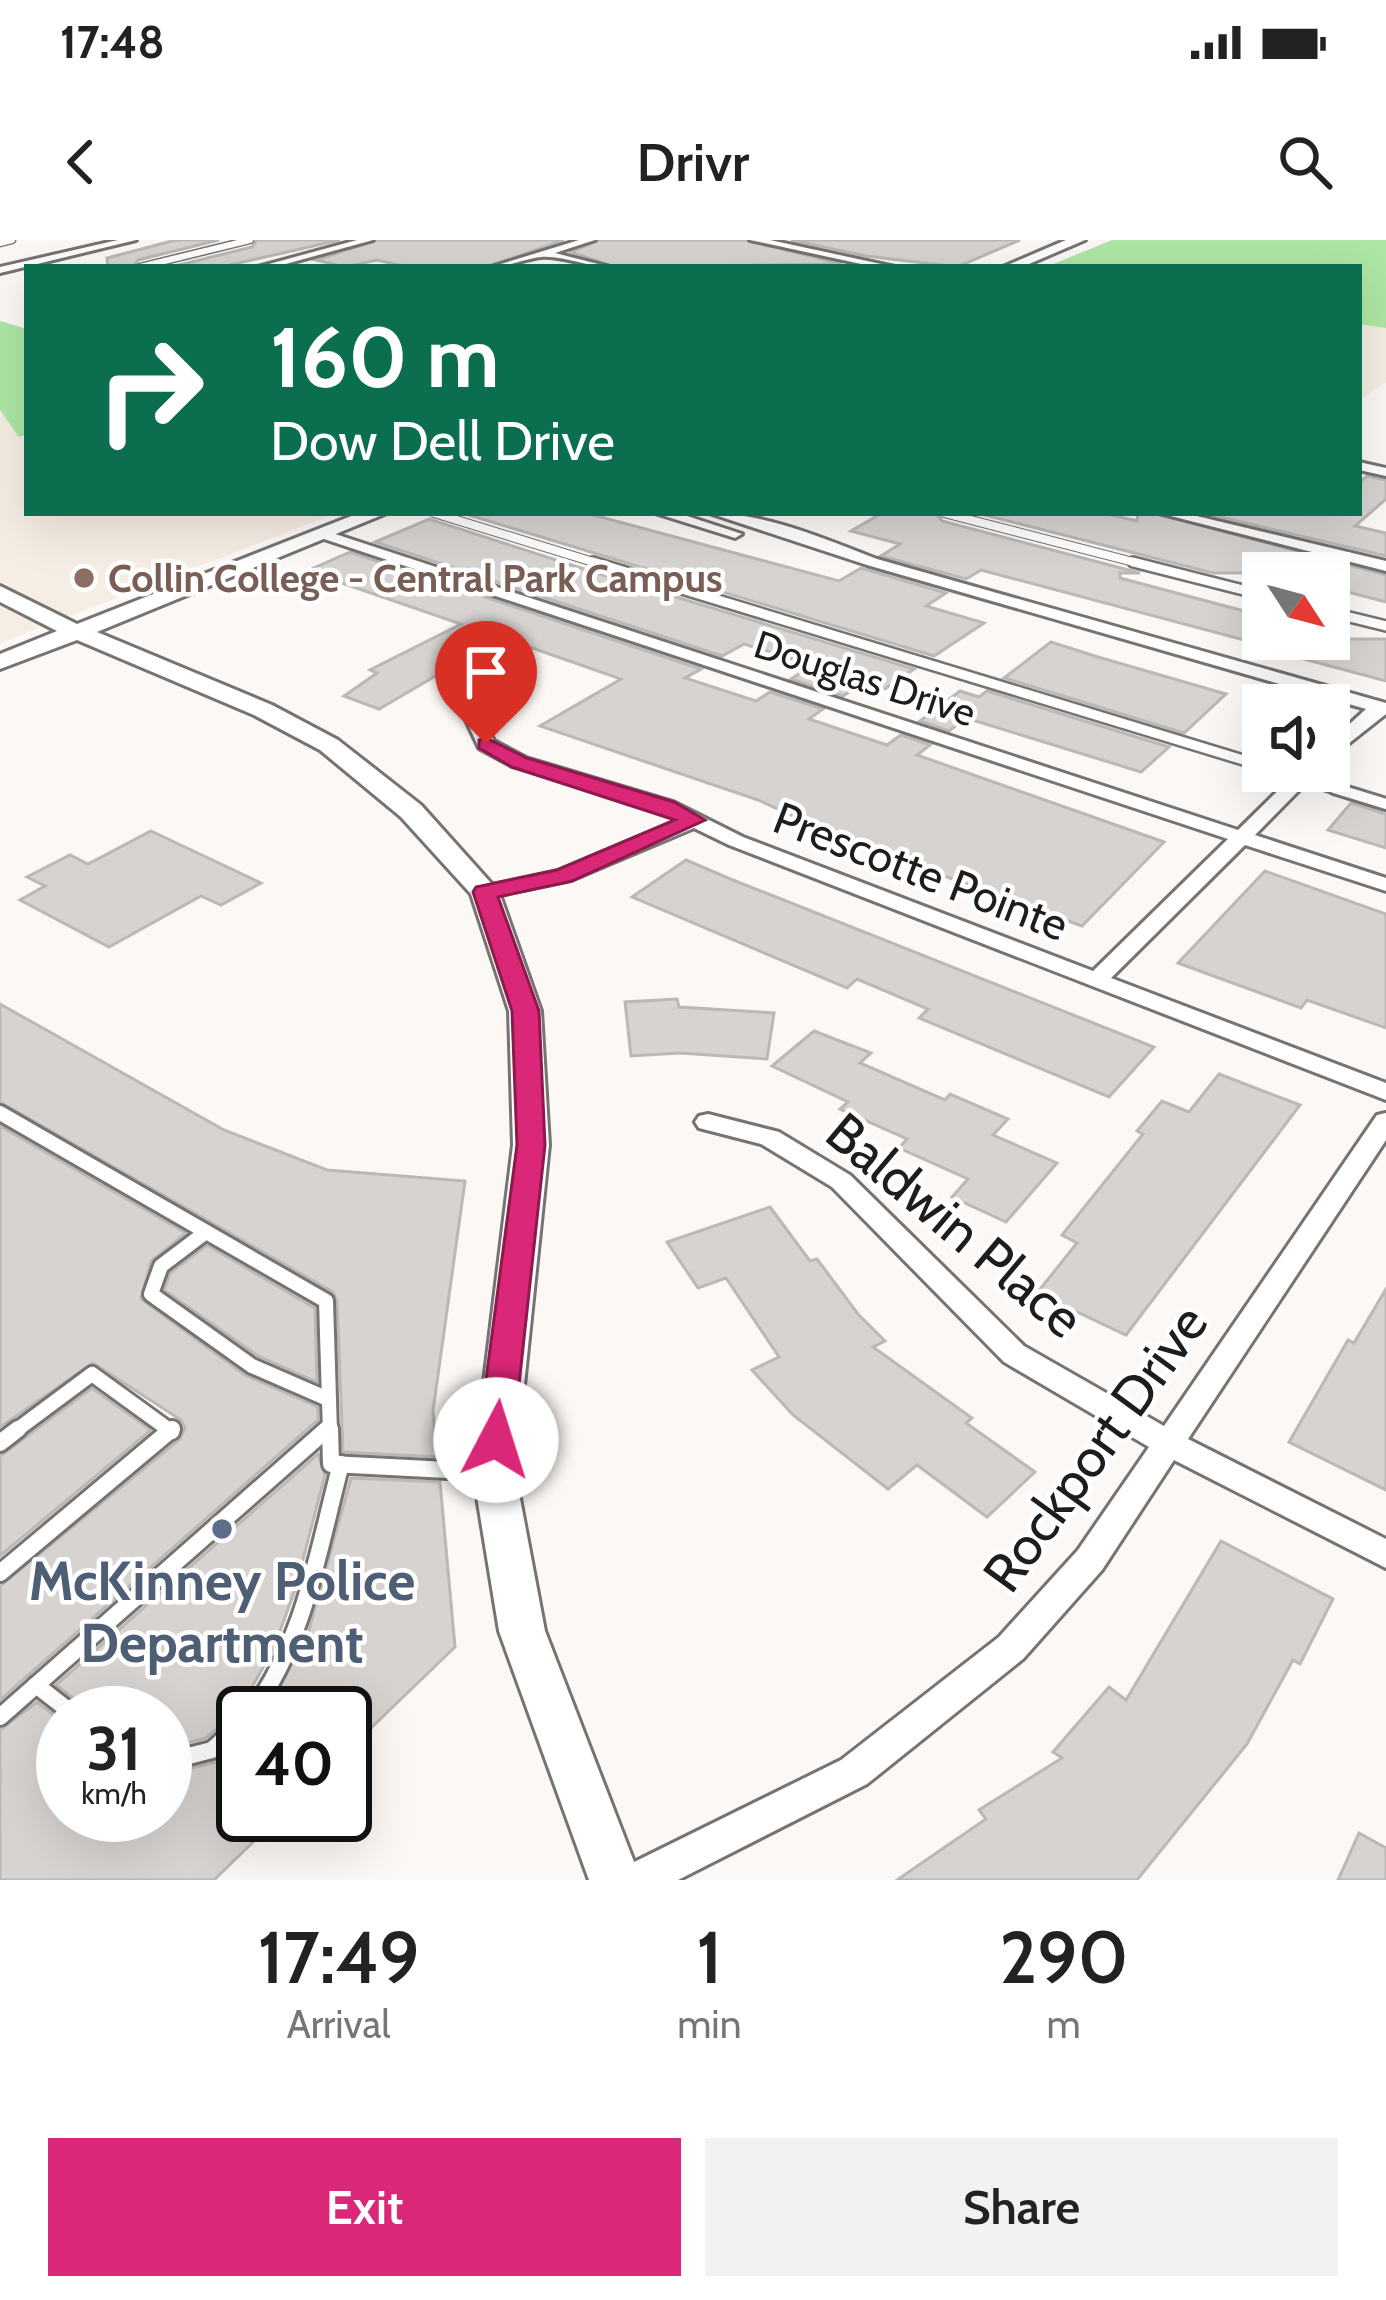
<!DOCTYPE html>
<html lang="en">
<head>
<meta charset="utf-8">
<style>
  body { margin:0; font-family:Cabin,sans-serif; background:#f2f2f2; color:#222; height:100vh; display:flex; flex-direction:column; font-size:45px; white-space:nowrap }
  * { box-sizing:border-box; margin:0 }
  p { font-size:39px; color:#767676 }
  .icon { flex:none; width:66px; height:66px; fill:none; stroke:currentColor; stroke-width:2; stroke-linecap:round; stroke-linejoin:round }
  .map { position:relative; height:1640px; overflow:hidden }
  .sheet { display:flex; flex-direction:column; background:#fff; flex:1 }
  .sheet>* { flex:none }
  .banner { position:absolute; left:24px; top:24px; width:1338px; height:252px; border-radius:0px; box-shadow:0 12px 48px #0002; background:#0b6e4f; color:#fff; overflow:hidden }
  .needle { width:78px; rotate:126deg }
  .controls { position:absolute; left:1242px; top:312px; display:grid; gap:24px }
  .controls a { display:grid; place-items:center; width:108px; height:108px; border-radius:0px; background:#fff; box-shadow:0 12px 48px #0002; font-size:60px }
  .speed { position:absolute; left:36px; top:1446px; display:flex; gap:24px; font-size:60px; font-weight:700; text-align:center }
  .speed>* { display:grid; place-content:center; width:156px; height:156px; border-radius:50%; background:#fff; box-shadow:0 12px 48px #0002; line-height:1 }
  .speed small { font-size:30px; font-weight:400 }
  .speed .limit { border:6px solid #111; border-radius:18px; background:#fff; color:#111 }
  .pin { position:absolute; display:grid; place-items:center; width:102px; height:102px; color:#fff; margin:-123px -51px; border-radius:50% 50% 50% 0; rotate:-45deg; box-shadow:0 0 12px #0007 }
  .pin .icon { rotate:45deg }
  .me { position:absolute; width:132px; margin:-66px; rotate:5deg; stroke-linejoin:round; filter:drop-shadow(0 0 9px #0008) }
  .turn { display:flex; align-items:center; gap:42px; height:252px; padding:0 48px; font-size:54px }
  .turn .icon { width:156px; height:156px; stroke-width:2.5 }
  .turn b { display:block; font-size:84px; line-height:102px }
  .eta { display:flex; justify-content:space-evenly; align-items:center; height:204px; text-align:center }
  .eta b { font-size:72px; font-weight:600; line-height:84px }
  .primary-button { display:flex; gap:24px; margin-top:auto; padding:24px 48px }
  .primary-button a { flex:1; height:138px; border-radius:0px; background:#db2777; color:#fff; font-size:48px; font-weight:600; line-height:138px; text-align:center }
  .primary-button a+a { background:#f2f2f2; color:#222 }
  .status { display:flex; justify-content:space-between; align-items:center; height:84px; padding:0 60px; background:#fff; direction:ltr }
  .status svg { height:33px; fill:currentColor }
  header { display:flex; justify-content:space-between; align-items:center; height:156px; padding:0 48px; background:#fff; font-size:54px; font-weight:600 }
  .map>svg:first-child { display:block }
  .built { fill:#f6ede4 }
  .green { fill:#ade7a4 }
  .building { fill:#d7d3d1; stroke:#bbb8b5; stroke-width:3 }
  .lines { fill:none; stroke-linecap:round; stroke-linejoin:round }
  .service-far5-casing { stroke:#767370; stroke-width:9 }
  .service-far4-casing { stroke:#767370; stroke-width:10 }
  .service-far3-casing { stroke:#767370; stroke-width:14 }
  .service-far2-casing { stroke:#767370; stroke-width:16 }
  .service-far1-casing { stroke:#767370; stroke-width:20 }
  .service-casing { stroke:#767370; stroke-width:22 }
  .minor-casing { stroke:#767370; stroke-width:6 }
  .tertiary-casing { stroke:#767370; stroke-width:6 }
  .service-far5 { stroke:#fff; stroke-width:6 }
  .service-far4 { stroke:#fff; stroke-width:8 }
  .service-far3 { stroke:#fff; stroke-width:9 }
  .service-far2 { stroke:#fff; stroke-width:10 }
  .service-far1 { stroke:#fff; stroke-width:14 }
  .service { stroke:#fff; stroke-width:16 }
  .minor { fill:#fff; fill-rule:evenodd }
  .tertiary { fill:#fff; fill-rule:evenodd }
  .route { fill:#db2777; stroke:#8e194d; stroke-width:3 }
  .education-dot { fill:#8d6e63; stroke:#fff; stroke-width:4.5 }
  .service-dot { fill:#5c6f8a; stroke:#fff; stroke-width:4.5 }
  .labels { text-anchor:middle; stroke-width:9; stroke-linejoin:round; paint-order:stroke }
  .far-education-label { font-size:39px; font-weight:bold; fill:#785e54; stroke:#fff; text-anchor:start }
  .far-street-label { font-size:39px; fill:#1e1d1c; stroke:#fff }
  .street-label { font-size:45px; fill:#1e1d1c; stroke:#fff }
  .near-street-label { font-size:54px; fill:#1e1d1c; stroke:#fff }
  .near-service-label { font-size:54px; font-weight:bold; fill:#4e5e75; stroke:#fff }
</style>
</head>
<body>
<div class="status"><b>17:48</b><svg viewBox="0 0 49 12"><path d="M0 12V9h3v3zM5 12V6h3v6zM10 12V3h3v9zM15 12V0h3v12zM26 1h20v11H26zM47 4h2v5h-2z"/></svg></div>
<header><svg class="icon" aria-label="back" viewBox="0 0 24 24"><path d="M15 5l-7 7 7 7"/></svg>Drivr<svg class="icon" aria-label="search" viewBox="0 0 24 24"><circle cx="10" cy="10" r="6"/><path d="M15 15l6 6"/></svg></header>
<div class="map">
<svg width="1386" height="1640" viewBox="0 0 1386 1640">
  <rect width="100%" height="100%" fill="#fbf8f5"/>
  <g class="built">
    <path d="M1359 84 1386 88V142L1359 160Z"/>
    <path d="M0 170 19 196 27 194V273H336L0 403Z"/>
  </g>
  <g class="green">
    <path d="M1112 0H1386V88L1359 84V27H1046Z"/>
    <path d="M0 81 27 89V194L19 197 0 170Z"/>
  </g>
  <g class="building">
    <path d="M176 0H219L138 20 133 27H108L107 18Z"/>
    <path d="M257 0H340L221 27H171L252 7Z"/>
    <path d="M377 0H564L487 27H407L377 20 345 27 316 20Z"/>
    <path d="M599 0H746L842 24 614 27 571 12Z"/>
    <path d="M791 0H1020L957 27 866 16Z"/>
    <path d="M1367 236 1386 240V259L1355 286 1386 293V316L1203 273H1359V243Z"/>
    <path d="M462 273H586L839 341 861 328 946 353 926 366 984 383 934 416Z"/>
    <path d="M882 273H936L942 281 1140 333H1120V338L1263 376V405L981 330 966 339 881 316 900 304 851 291Z"/>
    <path d="M977 273H1102L1137 281 1138 273H1155L1386 335V362L1329 347V333H1213Z"/>
    <path d="M429 279 590 331 914 429 885 449 862 443 843 456 791 439 812 425 744 404 722 416 375 302Z"/>
    <path d="M350 312 701 429 685 438 756 461 770 452 823 469 809 479 887 505 901 495 930 505 917 515 1164 602 1082 686 856 604 758 560 540 486 621 439 515 402 479 421 468 417 379 469 344 456 377 433 370 430 461 384 307 331Z"/>
    <path d="M1322 399H1386V441L1300 418Z"/>
    <path d="M1051 402 1098 417 1226 454 1184 493 1004 438Z"/>
    <path d="M960 451 979 457 987 451 1169 507 1141 532 966 478 949 491 920 481Z"/>
    <path d="M1351 563 1386 574V608L1328 590Z"/>
    <path d="M151 591 261 643 221 665 201 656 109 707 20 660 45 646 27 637 70 615 88 624Z"/>
    <path d="M686 620 728 638 1154 807 1109 857 919 778 928 769 857 739 847 748 632 657Z"/>
    <path d="M1265 631 1386 674V788L1307 760 1301 768 1178 723Z"/>
    <path d="M677 759 679 767 774 773 767 819 680 813 631 816 625 762Z"/>
    <path d="M0 764 224 890 327 930 465 941 433 1171 437 1217 343 1212 337 1061 333 1052 0 862Z"/>
    <path d="M814 791 871 813 860 823 945 860 950 854 1008 879 993 895 1057 923 1006 982 952 957 968 939 899 908 907 899 840 869 848 862 772 826Z"/>
    <path d="M1219 834 1300 865 1126 1095 1037 1053 1077 1003 1062 995 1143 894 1137 891 1162 861 1189 872Z"/>
    <path d="M0 886 186 993 151 1021 141 1059 245 1135 318 1167V1180L0 1460V1346L180 1199 185 1188 181 1180 93 1123 0 1187Z"/>
    <path d="M770 967 810 1021 817 1019 858 1074 885 1101 873 1107 972 1178 966 1183 1035 1232 987 1277 917 1225 888 1249 793 1175 752 1130 779 1117 726 1038 698 1048 667 1002Z"/>
    <path d="M207 1005 315 1068 317 1142 258 1116 164 1050 170 1033Z"/>
    <path d="M1386 1049V1250L1289 1202 1348 1100 1354 1103Z"/>
    <path d="M92 1148 151 1190 0 1316V1216Z"/>
    <path d="M318 1214 325 1235 295 1350 273 1410 239 1470 206 1498 165 1509V1473H85L81 1464 56 1445Z"/>
    <path d="M351 1238 440 1242 455 1407 345 1513V1473H266L309 1390Z"/>
    <path d="M1221 1301 1333 1359 1300 1424 1293 1420 1247 1504 1137 1640H897L986 1579 979 1570 1062 1518 1053 1512 1109 1447 1126 1460Z"/>
    <path d="M37 1462 63 1482V1575H165V1534L216 1522 243 1499V1575H281L214 1640H0V1490Z"/>
    <path d="M1359 1593 1386 1608V1640H1338Z"/>
  </g>
  <g class="lines">
    <defs>
      <g id="service-far5">
        <path d="M0 3 12 0"/>
        <path d="M140 27 250 0"/>
      </g>
      <g id="service-far4">
        <path d="M434 273 603 325"/>
        <path d="M944 273 1145 325"/>
      </g>
      <g id="service-far3">
        <path d="M593 322 1263 526"/>
        <path d="M1133 322 1263 355"/>
        <path d="M1329 372 1386 386"/>
        <path d="M1279 531 1343 551"/>
      </g>
      <path id="service-far2" d="M1334 548 1386 564"/>
      <g id="service-far1">
        <path d="M0 873 326 1061 330 1192"/>
        <path d="M206 992 161 1026 151 1054 252 1126 328 1159"/>
        <path d="M14 1192 92 1134 172 1192"/>
        <path d="M324 1192 329 1188"/>
      </g>
      <g id="service">
        <path d="M330 1189 331 1224 487 1232"/>
        <path d="M0 1203 18 1189"/>
        <path d="M0 1333 172 1189"/>
        <path d="M36 1445 72 1473"/>
        <path d="M251 1473C305 1401 318 1310 341 1224"/>
        <path d="M0 1477 327 1189"/>
        <path d="M165 1522 212 1510 243 1482"/>
      </g>
      <g id="minor">
        <path d="M118 0H136L0 33V27Z"/>
        <path d="M357 0H373L275 27H258Z"/>
        <path d="M579 0H595L555 13 610 27C587 27 561 15 541 17 523 19 509 27 491 27Z"/>
        <path d="M750 0H770L895 27H875Z"/>
        <path d="M1359 222 1386 228V236L1359 230Z"/>
        <path d="M655 273H678L742 294 735 298Z"/>
        <path d="M709 273C766 273 825 299 877 319L1386 463V474L1329 519V503L1366 469 867 325Z"/>
        <path d="M1159 273H1184L1386 321V331Z"/>
        <path d="M323 290 1238 590 1298 531H1318L1255 595 1386 638V651L1245 605 1111 738 1386 843V860L729 605 694 588 571 640 485 658 478 656 474 652 478 648 558 631 679 580 659 570 512 526 479 508 466 480 491 450 497 449 506 454 484 480 494 501 526 518 673 562 743 597 1093 731 1228 599 318 297 316 294Z"/>
        <path d="M1386 873V900L1188 1199 1386 1299V1328L1174 1220 1102 1330 1023 1419 867 1544 678 1640H619L624 1627 841 1520 999 1397 1078 1310 1149 1207 1004 1122 832 947 761 904 699 888 695 882 699 876 708 874 779 892 850 935 1024 1106 1164 1186 1377 875Z"/>
      </g>
      <g id="tertiary">
        <path d="M1066 0H1085L1022 27H1003Z"/>
        <path d="M359 273H387L97 392 272 465 338 500 421 565 499 652 541 771 549 905 515 1232 545 1391 641 1640H589L499 1391 473 1232 513 905 509 771 471 654 401 577 320 510 254 475 77 400 0 429V414L57 391 0 362V346L77 384Z"/>
      </g>
    </defs>
    <use href="#service-far5" class="service-far5-casing"/>
    <use href="#service-far4" class="service-far4-casing"/>
    <use href="#service-far3" class="service-far3-casing"/>
    <use href="#service-far2" class="service-far2-casing"/>
    <use href="#service-far1" class="service-far1-casing"/>
    <use href="#service" class="service-casing"/>
    <use href="#minor" class="minor-casing"/>
    <use href="#tertiary" class="tertiary-casing"/>
    <use href="#service-far5" class="service-far5"/>
    <use href="#service-far4" class="service-far4"/>
    <use href="#service-far3" class="service-far3"/>
    <use href="#service-far2" class="service-far2"/>
    <use href="#service-far1" class="service-far1"/>
    <use href="#service" class="service"/>
    <use href="#minor" class="minor"/>
    <use href="#tertiary" class="tertiary"/>
  </g>
  <path class="route" d="M486 498 527 518 674 562 705 580 572 641 498 657 539 771 545 905 513 1200 508 1210 496 1214 484 1210 478 1200 517 905 512 771 473 652 476 647 557 630 675 580 512 527 479 508V500Z"/>
  <circle class="education-dot" cx="84" cy="338" r="12"/>
  <circle class="service-dot" cx="222" cy="1289" r="12"/>
  <g class="labels">
    <g class="far-education-label">
      <text x="108" y="352">Collin College - Central Park Campus</text>
    </g>
    <g class="far-street-label">
      <text transform="translate(865 438) rotate(18)" y="14">Douglas Drive</text>
    </g>
    <g class="street-label">
      <text transform="translate(921 631) rotate(21)" y="16">Prescotte Pointe</text>
    </g>
    <g class="near-street-label">
      <text transform="translate(955 985) rotate(40)" y="19">Baldwin Place</text>
      <text transform="translate(1095 1208) rotate(-54)" y="19">Rockport Drive</text>
    </g>
    <g class="near-service-label">
      <text x="222" y="1360">McKinney Police<tspan x="222" dy="62">Department</tspan></text>
    </g>
  </g>
</svg>
<div class="controls">
<a><svg class="needle" viewBox="-14 -14 28 28"><path d="M0-13l5 13h-10z" fill="#e53935"/><path d="M0 13l5-13h-10z" fill="#767676"/></svg></a>
<a><svg class="icon" aria-label="sound" viewBox="0 0 24 24"><path d="M4 9h4l5-4v14l-5-4H4zM17 9q2 3 0 6"/></svg></a>
</div>
<div class="speed"><div>31<small>km/h</small></div><div class="limit">40</div></div>
<div class="pin" style="left:486px;top:504px;background:#d93025"><svg class="icon" aria-label="arrive" viewBox="0 0 24 24"><path d="M6 21V4h12l-3 4 3 4H6"/></svg></div>
<svg class="me" style="left:496px;top:1200px" viewBox="-20 -20 40 40"><circle r="19" fill="#fff"/><path d="M0-13L10 11 0 6-10 11z" fill="#db2777"/></svg>
<div class="banner">
<div class="turn"><svg class="icon" aria-label="right" viewBox="0 0 24 24"><path d="M7 20v-9h11M14 6l5 5-5 5"/></svg><div><b>160 m</b>Dow Dell Drive</div></div>
</div>
</div>
<section class="sheet">
<div class="eta">
<div><b>17:49</b><p>Arrival</p></div>
<div><b>1</b><p>min</p></div>
<div><b>290</b><p>m</p></div>
</div>
<div class="primary-button"><a>Exit</a><a>Share</a></div>
</section>
</body>
</html>
